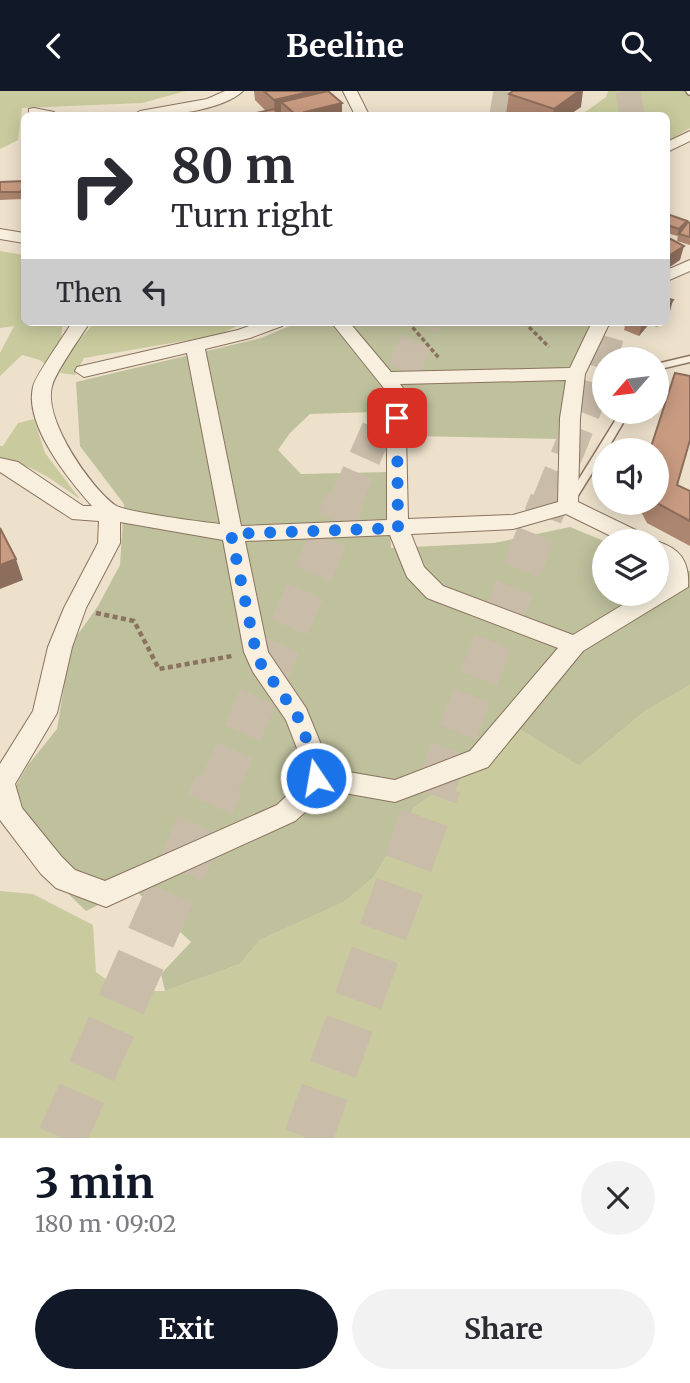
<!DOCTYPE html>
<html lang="en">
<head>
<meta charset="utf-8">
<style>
  body { margin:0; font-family:Merriweather,serif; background:#f2f2f3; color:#2b2b33; height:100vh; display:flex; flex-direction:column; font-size:26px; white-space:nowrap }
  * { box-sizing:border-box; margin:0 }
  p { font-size:23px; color:#7c7c81 }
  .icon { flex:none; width:38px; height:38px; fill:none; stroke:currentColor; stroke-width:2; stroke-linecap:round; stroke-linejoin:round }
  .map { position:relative; height:1047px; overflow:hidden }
  .panel { display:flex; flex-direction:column; background:#fff; flex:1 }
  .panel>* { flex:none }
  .top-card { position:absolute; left:21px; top:21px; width:649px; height:214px; border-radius:10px; box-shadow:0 4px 18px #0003; background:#fff; color:#2b2b33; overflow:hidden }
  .needle { width:46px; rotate:242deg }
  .tools { position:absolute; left:592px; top:256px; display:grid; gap:14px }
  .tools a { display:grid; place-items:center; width:77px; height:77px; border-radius:50%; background:#fff; box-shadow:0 4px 18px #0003; font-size:35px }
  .pin { position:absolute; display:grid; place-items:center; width:60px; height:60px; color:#fff; margin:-30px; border-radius:14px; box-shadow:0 4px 10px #0006 }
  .me { position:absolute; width:77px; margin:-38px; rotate:348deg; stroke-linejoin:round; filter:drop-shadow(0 0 5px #0008) }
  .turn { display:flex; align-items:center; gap:24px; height:147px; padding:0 35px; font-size:32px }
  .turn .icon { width:91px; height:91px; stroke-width:2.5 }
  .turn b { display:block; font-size:49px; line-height:60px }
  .then { display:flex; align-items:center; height:66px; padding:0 35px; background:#0003; gap:14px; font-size:26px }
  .round { display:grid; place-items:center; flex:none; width:74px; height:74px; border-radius:37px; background:#f2f2f3 }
  .headline { display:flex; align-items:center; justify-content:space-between; height:119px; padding:0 35px }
  h1 { font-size:42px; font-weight:700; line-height:52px; color:#111827 }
  .cta { display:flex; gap:14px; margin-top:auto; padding:14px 35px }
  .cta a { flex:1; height:80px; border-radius:42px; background:#111827; color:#fff; font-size:28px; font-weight:700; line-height:80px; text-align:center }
  .cta a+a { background:#f2f2f3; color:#2b2b33 }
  header { display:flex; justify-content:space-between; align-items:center; height:91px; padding:0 35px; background:#111827; color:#fff; font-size:32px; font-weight:700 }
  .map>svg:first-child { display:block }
  .green { fill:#c9cb9e }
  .cemetery { fill:#bfc19d }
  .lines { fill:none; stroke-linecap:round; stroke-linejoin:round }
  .highway-tunnel-far3 { stroke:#c9bda9; stroke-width:25; stroke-dasharray:25 12; stroke-linecap:butt }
  .highway-tunnel-far2 { stroke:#c9bda9; stroke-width:32; stroke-dasharray:32 16; stroke-linecap:butt }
  .highway-tunnel-far1 { stroke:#c9bda9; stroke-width:39; stroke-dasharray:39 19; stroke-linecap:butt }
  .highway-tunnel { stroke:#c9bda9; stroke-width:49; stroke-dasharray:49 24; stroke-linecap:butt }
  .lane-casing { stroke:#8a735f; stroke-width:3 }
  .street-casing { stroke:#8a735f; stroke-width:2 }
  .path-far1 { stroke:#8a735f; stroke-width:3.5; stroke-dasharray:4.5 2.5; stroke-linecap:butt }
  .path { stroke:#8a735f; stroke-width:4.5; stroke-dasharray:5 3.5; stroke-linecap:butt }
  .lane { fill:#f8efde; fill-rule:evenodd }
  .street { fill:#f8efde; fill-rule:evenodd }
  .wall { fill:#ad8670 }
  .shaded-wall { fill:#8d6d5b }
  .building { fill:#c99c82; stroke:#8d6d5b; stroke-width:2 }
  .route { stroke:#1a73e8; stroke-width:12; stroke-dasharray:0 21.6 }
</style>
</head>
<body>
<header><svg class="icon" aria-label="back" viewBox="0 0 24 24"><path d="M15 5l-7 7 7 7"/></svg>Beeline<svg class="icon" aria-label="search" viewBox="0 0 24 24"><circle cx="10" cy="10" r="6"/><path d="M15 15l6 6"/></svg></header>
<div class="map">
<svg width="690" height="1047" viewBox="0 0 690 1047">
  <rect width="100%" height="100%" fill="#ede1cb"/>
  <g class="green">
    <path d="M0 0H186L142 12 22 17 18 49 0 58Z"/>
    <path d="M608 0H685L690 6V37L667 51V24H581L606 6Z"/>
    <path d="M0 160 24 164V231H63L61 248 48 275 40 269 22 264 0 285V262L14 235 0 237Z"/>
    <path d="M95 231H245L219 244 84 267 75 284 60 282 69 261Z"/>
    <path d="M34 328 45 362 80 408C56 392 29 369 0 370V355H3L18 332Z"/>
    <path d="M690 594V1047H0V800L33 803 93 834 96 881 122 900H165L240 873 260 849 344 811 374 786 414 717 465 679 489 636 519 638 579 675 645 620Z"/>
  </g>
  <path class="cemetery" d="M299 231H593L594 244 563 305 559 348 412 345 413 302 375 321 310 323 290 342 278 359 301 383 388 381 391 457 494 452 570 436 604 450V502H656V471L690 480V594L645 620 579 675 519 638 489 636 465 679 414 717 374 786 344 811 260 849 240 873 165 900 161 883 191 851 133 797 86 820 49 784 7 710 28 674 57 638 71 553 98 515 120 474 124 413 80 355 76 291 261 247Z"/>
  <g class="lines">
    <g class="highway-tunnel-far3">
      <path d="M628 0 632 24"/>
      <path d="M502 24 506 0"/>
    </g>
    <g class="highway-tunnel-far2">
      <path d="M345 411 425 231"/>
      <path d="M548 411 591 304 612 231"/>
    </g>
    <g class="highway-tunnel-far1">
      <path d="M219 695 345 410"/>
      <path d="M436 695 549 410"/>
    </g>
    <g class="highway-tunnel">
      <path d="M62 1047 219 693"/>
      <path d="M308 1047 437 693"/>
    </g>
    <defs>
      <g id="lane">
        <path d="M686 0H690V4L688 3Z"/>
        <path d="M690 265V271L656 279V273Z"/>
        <path d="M621 320H630L607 359H604V363L574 411H568L566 409Z"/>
      </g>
      <g id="street">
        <path d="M225 0H243C222 20 161 27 133 24L140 20 207 8Z"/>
        <path d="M343 0H357L369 24H355Z"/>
        <path d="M34 17 54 21 56 24H29V18Z"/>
        <path d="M690 40V50L667 61V51Z"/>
        <path d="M0 138 24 142V152L0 148Z"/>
        <path d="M690 169V180L667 190V179Z"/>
        <path d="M72 231H90C80 247 56 280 52 295 43 328 90 396 115 414 124 421 203 431 220 433L187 262 84 286 75 280 77 276 238 239 260 231H285L282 235 250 247 205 258 241 435 387 429V301L331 231H349L391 281 570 277 592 231H610L585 283 580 327 578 411 648 445 651 450H621L566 423 513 438 411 443 424 476 443 495 573 544 642 502H656V494L668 486 667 472 656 467V450C679 457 690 469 688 496L583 560 488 676 395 711 322 698 311 716 295 730 106 816 56 797 41 783 0 729V673L33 620 48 556 64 517 98 452 99 430 72 428 0 381V367L18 371 83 415H92C69 389 24 334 33 296 35 285 65 244 72 231ZM566 289 560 327 558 411 513 424 408 428 405 300 400 293ZM120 431 223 449 244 561 253 581 286 629 305 678 297 695 277 714 105 790 75 779 61 765 22 717 15 693 57 622 72 556 86 517 120 452ZM390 444 407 486 427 507 558 557 470 660 395 689 331 678 306 617 268 561 245 450Z"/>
      </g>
    </defs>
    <use href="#lane" class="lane-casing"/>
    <use href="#street" class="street-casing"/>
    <g class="path-far1">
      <path d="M408 231 439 267"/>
      <path d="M524 231 549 256"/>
    </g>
    <path class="path" d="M96 522 134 530 159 578 232 565"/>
    <use href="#lane" class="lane"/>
    <use href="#street" class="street"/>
  </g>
  <g class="wall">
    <path d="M254 0H324L342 12V24H257L256 22 266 20 255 9Z"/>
    <path d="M509 3 581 16 569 24H512L506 23Z"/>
    <path d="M0 91 24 92V102L23 108 0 109Z"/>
    <path d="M667 123 687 130 686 133 690 132V154L677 150 678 144 677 145 667 142Z"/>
    <path d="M626 231H662L657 236 649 233 639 245 624 239Z"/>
    <path d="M677 394 690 400V455L647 432 636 411H656Z"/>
  </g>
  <g class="shaded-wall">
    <path d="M313 0H324V16L342 12V24H306L281 11V24H275L274 9Z"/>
    <path d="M579 0H583L581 16 569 24H553L554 18Z"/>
    <path d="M24 90V102L23 108 21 101Z"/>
    <path d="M687 130 685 137 677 145 679 138Z"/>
    <path d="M684 155 680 169 667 178V166Z"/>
    <path d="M673 209 669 224 667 226V216Z"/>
    <path d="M642 231H650L649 233 639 245Z"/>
    <path d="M16 468 23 489 0 498V474Z"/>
  </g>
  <g class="building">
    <path d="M264 0H313L274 9Z"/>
    <path d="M328 0 342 12 305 21 308 23 315 21 319 24H296L281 11Z"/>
    <path d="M513 0H579L554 18 509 3Z"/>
    <path d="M274 18 280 24H259L256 22Z"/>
    <path d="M24 90 21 101H0V91Z"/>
    <path d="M667 123 687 130 679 138 667 134Z"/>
    <path d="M688 131 690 132V146L679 143Z"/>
    <path d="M667 146 684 155 667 166Z"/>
    <path d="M667 207 673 209 667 216Z"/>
    <path d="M675 282 690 285V349L677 394 690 400V430L655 411H656V359H650Z"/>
    <path d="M0 437 16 468 0 474Z"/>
  </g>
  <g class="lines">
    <path class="route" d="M316 687 318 678 297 624 261 573 256 561 231 443 398 437 397 327"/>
  </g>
</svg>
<div class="tools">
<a><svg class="needle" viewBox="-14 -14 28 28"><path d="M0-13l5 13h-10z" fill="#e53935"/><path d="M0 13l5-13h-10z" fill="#7c7c81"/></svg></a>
<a><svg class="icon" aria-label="sound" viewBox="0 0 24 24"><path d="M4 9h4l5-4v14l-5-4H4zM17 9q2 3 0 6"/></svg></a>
<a><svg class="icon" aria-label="layers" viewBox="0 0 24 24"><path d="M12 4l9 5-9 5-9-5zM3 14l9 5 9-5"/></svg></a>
</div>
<div class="pin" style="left:397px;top:327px;background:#d93025"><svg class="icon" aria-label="arrive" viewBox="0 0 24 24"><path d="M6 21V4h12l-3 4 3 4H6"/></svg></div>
<svg class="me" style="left:316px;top:687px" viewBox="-20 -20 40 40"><circle r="17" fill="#1a73e8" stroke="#fff" stroke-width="3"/><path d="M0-11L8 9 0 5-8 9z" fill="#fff"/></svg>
<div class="top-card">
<div class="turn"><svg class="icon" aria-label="right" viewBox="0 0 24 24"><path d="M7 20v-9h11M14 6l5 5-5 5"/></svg><div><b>80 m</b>Turn right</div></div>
<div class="then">Then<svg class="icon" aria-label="left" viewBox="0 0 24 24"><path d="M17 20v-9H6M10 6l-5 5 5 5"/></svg></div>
</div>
</div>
<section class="panel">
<div class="headline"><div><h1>3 min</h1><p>180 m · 09:02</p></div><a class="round"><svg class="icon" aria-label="close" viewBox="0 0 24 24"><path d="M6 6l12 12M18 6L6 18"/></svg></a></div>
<div class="cta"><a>Exit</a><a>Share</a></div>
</section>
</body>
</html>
